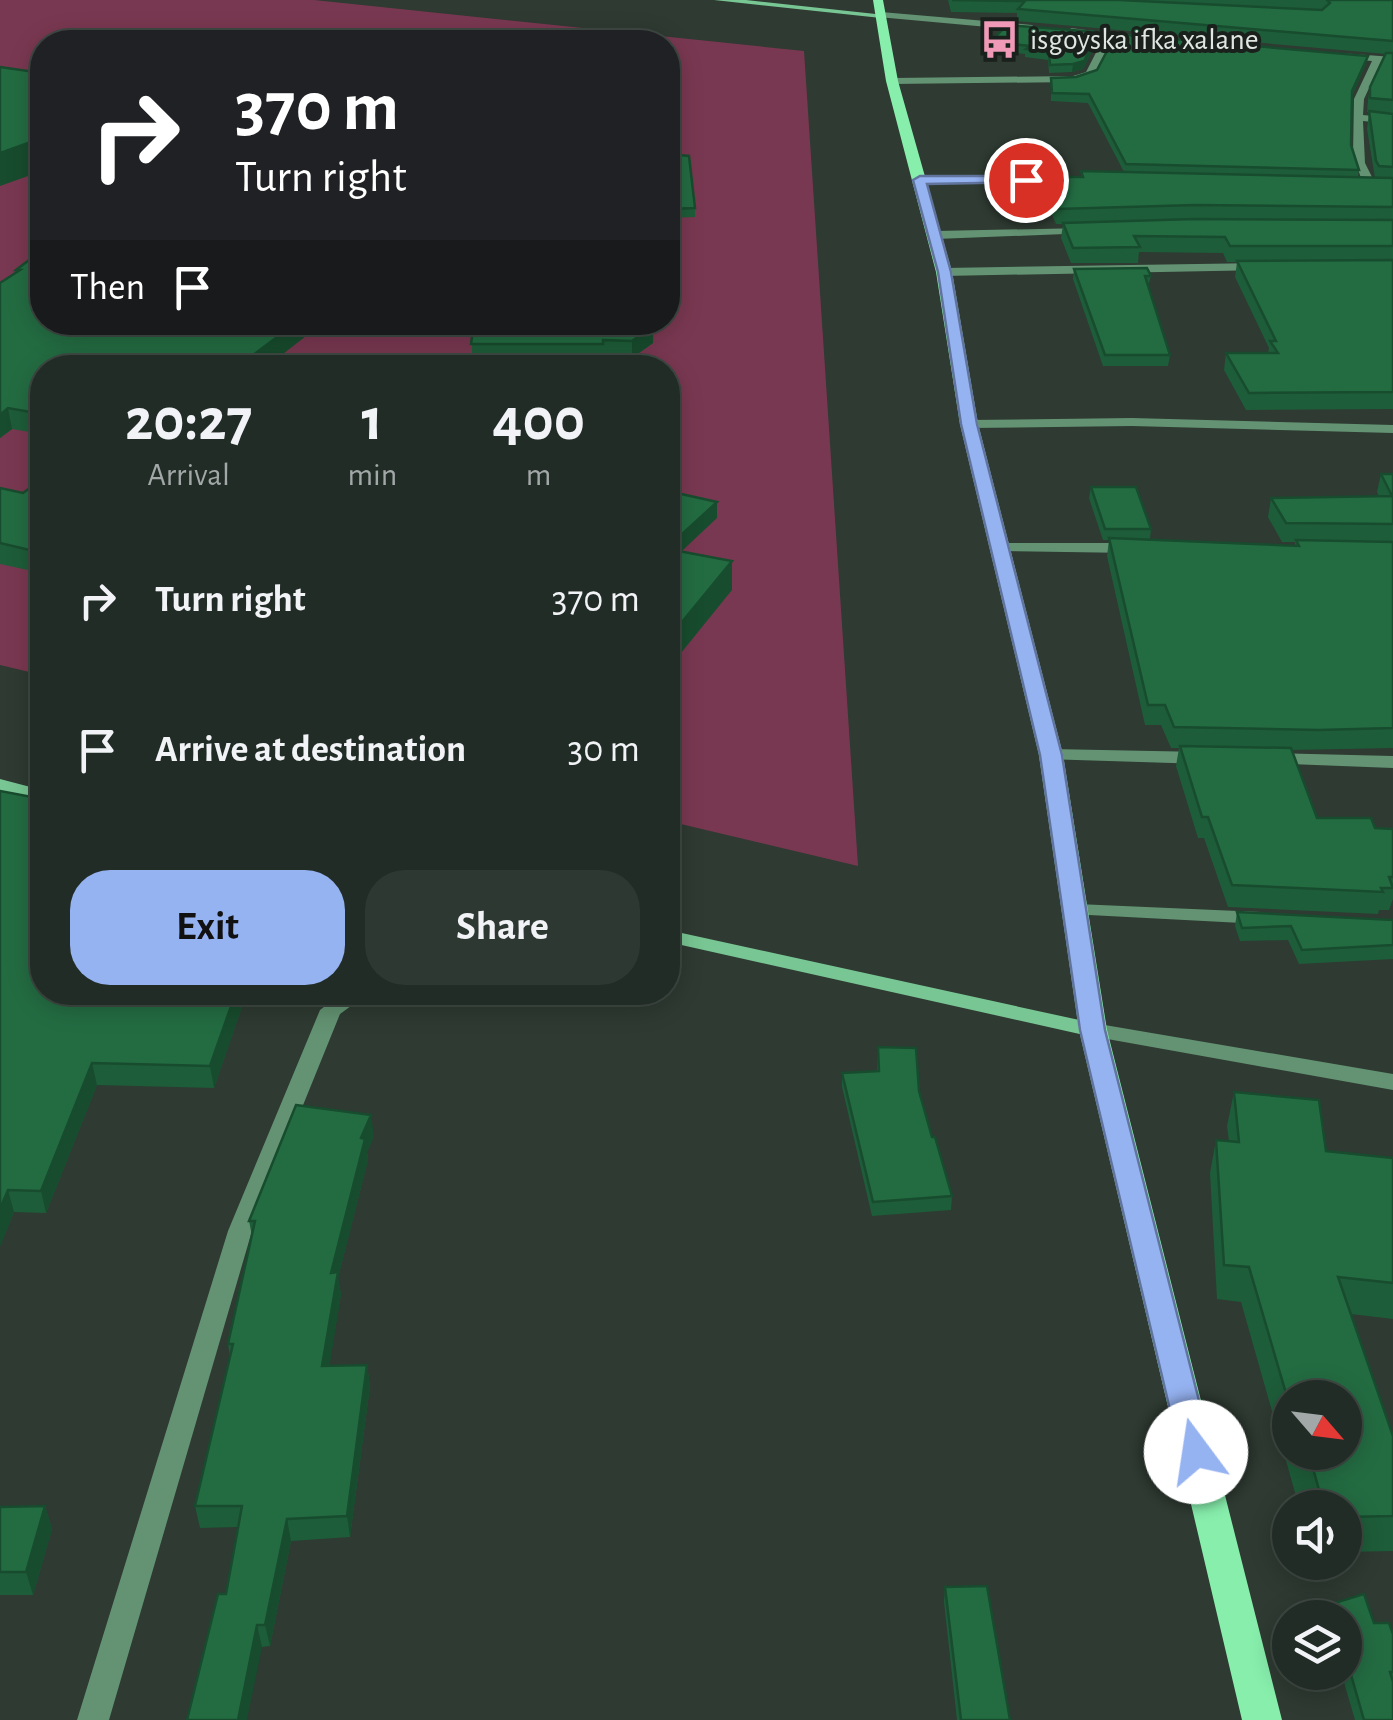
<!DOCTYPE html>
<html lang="en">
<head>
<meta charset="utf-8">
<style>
  body { margin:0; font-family:"Alegreya Sans",sans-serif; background:#2e3832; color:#f1f3f6; height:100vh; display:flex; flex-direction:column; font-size:38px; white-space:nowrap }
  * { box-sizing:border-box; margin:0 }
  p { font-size:32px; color:#a2a7a7 }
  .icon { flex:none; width:55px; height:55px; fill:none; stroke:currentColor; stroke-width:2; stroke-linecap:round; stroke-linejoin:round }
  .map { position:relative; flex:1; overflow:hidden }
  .details { position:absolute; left:30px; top:355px; width:650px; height:650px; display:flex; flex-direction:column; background:#222c26; border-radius:40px; box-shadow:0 5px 25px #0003,0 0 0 2px #3f4843 }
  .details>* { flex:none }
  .banner { position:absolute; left:30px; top:30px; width:650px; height:305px; border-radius:40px; box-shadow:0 5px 25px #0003,0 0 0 2px #3f4843; background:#202124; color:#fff; overflow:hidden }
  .needle { width:65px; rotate:118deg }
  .buttons { position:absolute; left:1272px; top:1380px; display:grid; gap:20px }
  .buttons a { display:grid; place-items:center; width:90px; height:90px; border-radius:50%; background:#222c26; box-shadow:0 5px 25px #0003,0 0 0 2px #3f4843; font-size:50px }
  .pin { position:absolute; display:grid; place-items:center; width:85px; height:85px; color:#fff; margin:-42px; border:5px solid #fff; border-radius:50%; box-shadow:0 2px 10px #0007 }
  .me { position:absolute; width:110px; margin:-55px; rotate:346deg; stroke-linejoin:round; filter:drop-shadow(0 0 8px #0008) }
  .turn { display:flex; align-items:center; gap:35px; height:210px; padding:0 40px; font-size:45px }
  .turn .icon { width:130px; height:130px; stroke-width:2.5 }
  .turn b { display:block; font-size:70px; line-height:85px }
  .then { display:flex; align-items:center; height:95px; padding:0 40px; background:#0003; gap:20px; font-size:38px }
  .eta { display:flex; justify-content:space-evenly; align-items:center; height:170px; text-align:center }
  .eta b { font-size:60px; font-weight:700; line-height:70px }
  .button { display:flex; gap:20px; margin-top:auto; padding:20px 40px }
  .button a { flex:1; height:115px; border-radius:40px; background:#95b2f1; color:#111; font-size:40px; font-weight:700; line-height:115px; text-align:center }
  .button a+a { background:#2e3832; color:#f1f3f6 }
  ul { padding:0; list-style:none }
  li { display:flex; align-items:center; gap:30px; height:150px; padding:0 40px }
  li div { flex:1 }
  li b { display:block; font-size:38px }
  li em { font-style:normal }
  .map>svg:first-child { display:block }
  .green { fill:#793851; fill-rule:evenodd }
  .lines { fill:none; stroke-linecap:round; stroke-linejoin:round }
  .street { fill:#639372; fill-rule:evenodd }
  .secondary { fill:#78c693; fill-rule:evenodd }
  .primary { fill:#87eeac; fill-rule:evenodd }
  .wall { fill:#1e5d39; fill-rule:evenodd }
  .shaded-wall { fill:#184c2e }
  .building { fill:#236c42; stroke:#184c2e; stroke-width:2.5 }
  .route { fill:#95b2f1; stroke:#61749d; stroke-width:2.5 }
  .labels { text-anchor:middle; stroke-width:8; stroke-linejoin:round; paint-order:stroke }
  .far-poi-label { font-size:30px; fill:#e0e7e2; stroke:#1a201c; text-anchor:start }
</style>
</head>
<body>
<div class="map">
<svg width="1393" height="1720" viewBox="0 0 1393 1720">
  <rect width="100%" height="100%" fill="#2e3a32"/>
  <path class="green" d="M0 0H314L804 51 858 866 668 821V368H42V675L0 665ZM42 42H668V322H42Z"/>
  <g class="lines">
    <g class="street">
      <path d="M881 12 1032 25 1036 28 1032 31 878 17Z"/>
      <path d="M1071 28 1147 38 1142 41 1113 38 1093 76 1074 82 892 84 887 81 892 78 1073 76 1086 72 1104 37 1068 33Z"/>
      <path d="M1340 53 1393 57V63L1381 62 1364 99 1363 115 1393 118V124L1363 121 1365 163 1377 187 1371 190 1351 187 1363 184 1353 154 1354 99 1372 61 1337 58Z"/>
      <path d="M1078 176 1083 179 1082 181 919 183 914 180 919 177Z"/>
      <path d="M1086 228 1090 229V233L936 239 930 235 936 231Z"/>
      <path d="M1262 263 1266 264V270L944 276 938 272 944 268Z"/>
      <path d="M1132 418 1393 425V433L1132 426 969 428 962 424 969 420Z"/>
      <path d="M1003 543H1131L1139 548 1131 553 997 551 995 548Z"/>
      <path d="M1051 749 1204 752 1213 758 1204 764 1044 759 1042 755Z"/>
      <path d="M1268 753 1393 756V768L1261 763 1259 759Z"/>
      <path d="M1077 904 1261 912 1271 918 1261 924 1070 914 1067 910Z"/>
      <path d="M343 992H370L340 1014 252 1231 109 1720H77L228 1231 320 1010Z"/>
      <path d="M1093 1023 1393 1074V1090L1085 1035 1082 1030 1085 1025Z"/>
    </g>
    <g class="secondary">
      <path d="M714 0H746L885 15 881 18Z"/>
      <path d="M0 779 42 790V802L0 791Z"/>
      <path d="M668 930 1093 1023 1101 1025 1104 1030 1101 1035 1093 1037 668 942Z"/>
    </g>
    <path class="primary" d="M873 0H883L898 81 952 272 978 424 1063 755 1107 1030 1282 1720H1242L1079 1030 1039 755 960 424 936 272 886 81Z"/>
  </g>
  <g class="wall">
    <path d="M948 0H1393V409L1246 410 1224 370 1226 353H1268L1269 348 1235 277 1237 262H1227L1223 253 1139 252 1138 263H1071L1061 238 1063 224H1056L1050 210 1052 195H1054L1055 177H1081V171L1124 172 1088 103 1051 101V78L1366 64 1352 96 1351 145 1359 170 1358 177 1375 178 1367 129 1369 112H1367L1368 100 1370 87 1386 54 1017 21V13L951 12Z"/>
    <path d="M1099 32 1098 40 1083 69 1072 72 1049 73 1048 60 1025 57V54L990 50V42Z"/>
    <path d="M668 154 695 208V217L668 218Z"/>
    <path d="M1074 269 1151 276 1148 286 1170 355 1168 366H1103L1073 279Z"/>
    <path d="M16 270 265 368H42V434L12 429 0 438Z"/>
    <path d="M456 322H654L653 343 632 358 603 357V362H472V335H457Z"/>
    <path d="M1381 474H1393V748L1292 750 1317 818 1375 828 1393 829V899L1389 910H1379L1378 914 1228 907 1204 838H1198L1176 766 1179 748H1171L1161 725H1145L1107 556 1109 540H1103L1089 498 1091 487 1151 529 1150 539 1295 546V542H1282L1268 517 1271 498 1379 496 1377 492Z"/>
    <path d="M42 479V573L0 564V488L23 493Z"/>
    <path d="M0 791 42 992H247L214 1088 97 1085 46 1213 14 1212 0 1246Z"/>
    <path d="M1237 912 1393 920V959L1299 964 1288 940 1240 941 1235 926Z"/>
    <path d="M878 1047 919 1091 932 1137 952 1196 951 1210 872 1216 842 1087V1073L877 1071Z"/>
    <path d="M1234 1092 1326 1151 1393 1158V1319L1351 1314 1393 1436V1551L1345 1552V1508H1304L1301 1496H1296L1241 1302 1217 1299 1210 1173 1216 1140 1229 1141 1227 1126ZM1290 1398 1345 1452H1290Z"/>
    <path d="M374 1136 367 1152 368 1160 338 1278 341 1294 329 1366 367 1365 370 1386 350 1537 291 1541 270 1646 262 1647 226 1594 238 1527 200 1528 195 1506 230 1357 228 1344 252 1236 249 1221Z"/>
    <path d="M45 1506 52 1529 33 1595H0V1507Z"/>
    <path d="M945 1587 1010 1720H957L944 1602Z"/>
    <path d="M1331 1604 1374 1623 1393 1634V1720H1355L1341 1672H1345V1618H1326Z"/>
  </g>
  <g class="shaded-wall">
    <path d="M1099 32 1098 40 1083 69 1072 72 1073 64Z"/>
    <path d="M1368 56 1366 64 1350 99 1352 91Z"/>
    <path d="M42 138V171L0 186V153Z"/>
    <path d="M297 322H324L265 368H236Z"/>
    <path d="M653 322V343L632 358V341Z"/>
    <path d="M8 408 12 429 0 438V415Z"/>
    <path d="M717 502V518L668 564V547Z"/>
    <path d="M732 561V590L668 669V639Z"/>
    <path d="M236 992H247L214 1088 210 1066Z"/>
    <path d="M92 1063 97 1085 46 1213 41 1191Z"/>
    <path d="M371 1115 374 1136 367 1152 368 1160 338 1278 341 1294 326 1388 322 1366 331 1273 361 1138Z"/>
    <path d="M8 1190 14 1212 0 1246V1209Z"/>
    <path d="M367 1365 370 1386 350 1537 347 1516Z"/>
    <path d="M45 1506 52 1529 33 1595 26 1572Z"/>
    <path d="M287 1519 291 1541 270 1646 265 1625Z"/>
    <path d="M257 1625 262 1647 247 1720H238Z"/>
  </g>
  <g class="building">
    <path d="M952 0H1119L1322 10 1330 3 1327 0H1393V41L1018 9 1025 1Z"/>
    <path d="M1007 25 1099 32 1084 61 1073 64 1050 65 1049 52 1026 49 1030 46 990 42Z"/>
    <path d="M1116 34 1368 56 1352 91 1351 145 1359 170 1126 164 1089 94 1052 93 1051 78 1076 77 1097 70Z"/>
    <path d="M1386 53H1393V100L1370 98V87Z"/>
    <path d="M0 67 42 73V138L0 153Z"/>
    <path d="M1369 111 1393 114V167L1379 166 1376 161Z"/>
    <path d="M668 154 689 156 695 208 668 209Z"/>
    <path d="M1081 171 1393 178V207L1195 205 1057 209 1052 195H1060L1055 177H1083Z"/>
    <path d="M1195 219 1393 220V246H1230L1225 237 1134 236 1140 247 1073 248 1063 223Z"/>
    <path d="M42 250V322H297L236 368H42V414L8 408 0 415V283L20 270H16Z"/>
    <path d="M1393 260V392L1249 393 1226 353H1278L1270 341H1276L1237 261Z"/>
    <path d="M1147 268 1151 276H1145L1170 355H1105L1074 269Z"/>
    <path d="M474 322H653V326L632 341 603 340V344H471Z"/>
    <path d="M1381 474H1393V524L1286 523 1271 498 1392 496Z"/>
    <path d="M42 479V553L0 543V488L23 493Z"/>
    <path d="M1091 487H1136L1151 529H1105Z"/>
    <path d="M668 491 717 502 668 547Z"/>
    <path d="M1109 538 1299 546 1296 540 1393 542V728L1319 730 1174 727 1165 705H1148Z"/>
    <path d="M668 549 732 561 668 639Z"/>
    <path d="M1180 746 1291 748 1317 818H1371L1375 828 1393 829V877H1389L1393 888H1381L1383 892 1232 885 1208 817H1202Z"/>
    <path d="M0 791 37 798 40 795 42 796V992H236L210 1066 92 1063 41 1191 8 1190 0 1209Z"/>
    <path d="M1237 912 1393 920V945L1302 950 1291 926 1242 928Z"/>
    <path d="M878 1047 916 1048 919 1091 932 1137H935L952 1196 873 1202 842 1073 879 1071Z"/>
    <path d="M1234 1092 1319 1100 1326 1151 1393 1158V1283L1338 1277 1393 1436V1516L1345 1517V1508H1324L1311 1461H1306L1303 1452H1345V1398H1290V1407L1249 1267 1224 1265 1216 1140 1239 1142Z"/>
    <path d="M296 1105 371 1115 361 1138 365 1139 331 1273 338 1272 322 1366 367 1365 347 1516 287 1519 265 1625H257L238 1720H187L218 1594H226L242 1506H195L233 1344H228L255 1221H249Z"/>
    <path d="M45 1506 26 1572H0V1507Z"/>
    <path d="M987 1586 1010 1720H961L945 1587Z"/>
    <path d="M1364 1594 1374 1623H1389L1393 1634V1672H1390L1393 1682V1720H1364L1345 1654V1618H1335L1331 1604Z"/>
  </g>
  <path class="route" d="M1026 176 1032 180 1030 182 927 184 951 272 977 424 1062 755 1105 1030 1212 1452 1207 1461 1196 1465 1185 1461 1180 1452 1080 1030 1040 755 961 424 938 272 913 180 920 176Z"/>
  <defs>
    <symbol id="bus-bare" viewBox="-9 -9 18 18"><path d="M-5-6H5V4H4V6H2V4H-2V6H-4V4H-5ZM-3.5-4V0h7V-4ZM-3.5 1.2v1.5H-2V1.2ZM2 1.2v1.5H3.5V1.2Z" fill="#f09ab7" stroke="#1a201c" stroke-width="2.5" paint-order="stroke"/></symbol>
  </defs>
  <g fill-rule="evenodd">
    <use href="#bus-bare" x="972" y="12" width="55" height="55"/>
  </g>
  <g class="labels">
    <g class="far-poi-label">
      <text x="1030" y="49">isgoyska ifka xalane</text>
    </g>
  </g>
</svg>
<div class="buttons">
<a><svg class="needle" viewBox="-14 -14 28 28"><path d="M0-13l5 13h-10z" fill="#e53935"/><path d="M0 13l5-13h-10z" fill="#a2a7a7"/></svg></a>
<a><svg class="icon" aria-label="sound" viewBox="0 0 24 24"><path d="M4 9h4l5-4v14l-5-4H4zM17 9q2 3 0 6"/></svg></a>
<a><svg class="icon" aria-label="layers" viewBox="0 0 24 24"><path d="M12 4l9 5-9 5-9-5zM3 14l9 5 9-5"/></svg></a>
</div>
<div class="pin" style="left:1026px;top:180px;background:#d93025"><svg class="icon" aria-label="arrive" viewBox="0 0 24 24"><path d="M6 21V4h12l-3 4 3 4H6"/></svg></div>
<svg class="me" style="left:1196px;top:1452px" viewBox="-20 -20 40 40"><circle r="19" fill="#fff"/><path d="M0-13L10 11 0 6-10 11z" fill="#95b2f1"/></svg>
<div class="banner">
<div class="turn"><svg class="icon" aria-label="right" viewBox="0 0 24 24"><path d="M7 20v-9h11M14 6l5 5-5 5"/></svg><div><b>370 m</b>Turn right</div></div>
<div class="then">Then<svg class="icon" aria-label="arrive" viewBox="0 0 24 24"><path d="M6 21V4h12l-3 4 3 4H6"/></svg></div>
</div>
<section class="details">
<div class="eta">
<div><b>20:27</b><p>Arrival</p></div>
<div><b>1</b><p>min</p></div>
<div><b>400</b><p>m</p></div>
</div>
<ul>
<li><svg class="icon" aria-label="right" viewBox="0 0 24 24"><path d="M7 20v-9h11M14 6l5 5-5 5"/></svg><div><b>Turn right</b></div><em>370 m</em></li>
<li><svg class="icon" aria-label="arrive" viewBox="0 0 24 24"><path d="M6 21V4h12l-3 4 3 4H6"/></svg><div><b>Arrive at destination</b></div><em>30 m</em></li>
</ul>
<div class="button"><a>Exit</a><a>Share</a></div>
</section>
</div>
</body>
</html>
